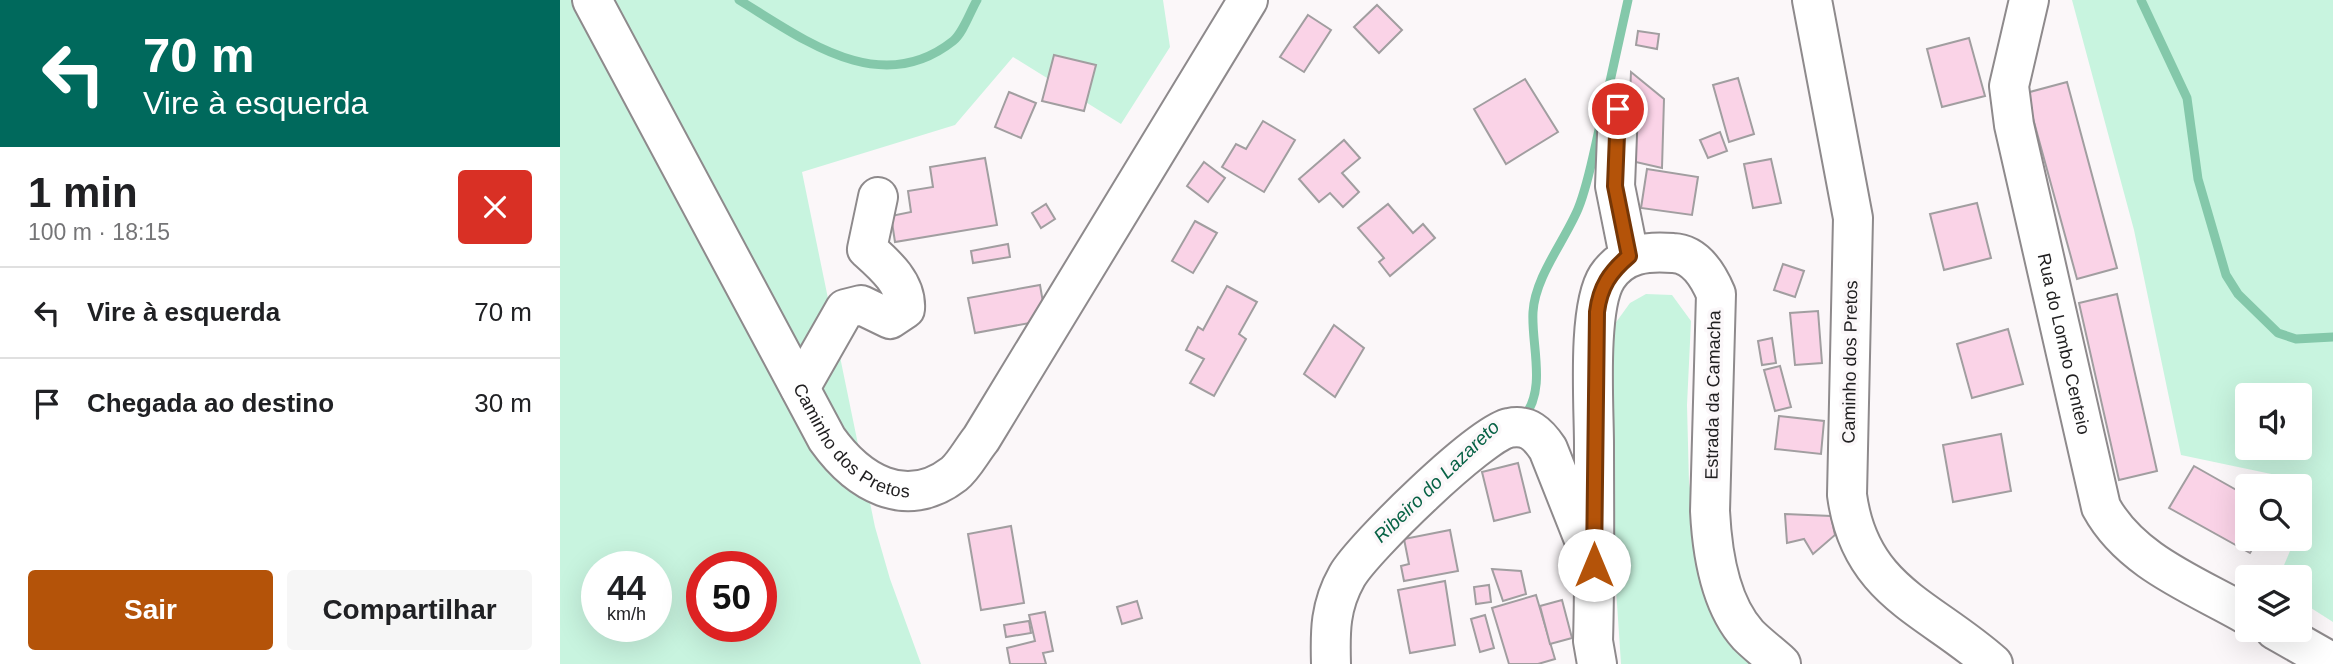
<!DOCTYPE html>
<html lang="pt">
<head>
<meta charset="utf-8">
<style>
  body { margin:0; font-family:Arial,sans-serif; background:#f6f6f6; color:#202124; height:100vh; display:flex; flex-direction:column; font-size:26px; white-space:nowrap }
  * { box-sizing:border-box; margin:0 }
  p { font-size:23px; color:#757577 }
  .icon { flex:none; width:38px; height:38px; fill:none; stroke:currentColor; stroke-width:2; stroke-linecap:round; stroke-linejoin:round }
  .map { position:relative; flex:1; overflow:hidden }
  .drawer { display:flex; flex-direction:column; background:#fff; width:560px }
  .drawer>* { flex:none }
  .banner { background:#00695c; color:#fff; overflow:hidden }
  .fabs { position:absolute; left:1675px; top:383px; display:grid; gap:14px }
  .fabs a { display:grid; place-items:center; width:77px; height:77px; border-radius:7px; background:#fff; box-shadow:0 7px 28px #0002; font-size:35px }
  .speed { position:absolute; left:21px; top:551px; display:flex; gap:14px; font-size:35px; font-weight:700; text-align:center }
  .speed>* { display:grid; place-content:center; width:91px; height:91px; border-radius:50%; background:#fff; box-shadow:0 7px 28px #0002; line-height:1 }
  .speed small { font-size:18px; font-weight:400 }
  .speed .limit { border:10px solid #d22; background:#fff; color:#111 }
  .pin { position:absolute; display:grid; place-items:center; width:60px; height:60px; color:#fff; margin:-30px; border:4px solid #fff; border-radius:50%; box-shadow:0 2px 7px #0007 }
  .me { position:absolute; width:77px; margin:-38px; rotate:0deg; stroke-linejoin:round; filter:drop-shadow(0 0 5px #0008) }
  .turn { display:flex; align-items:center; gap:24px; height:147px; padding:0 28px; font-size:32px }
  .turn .icon { width:91px; height:91px; stroke-width:2.5 }
  .turn b { display:block; font-size:49px; line-height:60px }
  .round { display:grid; place-items:center; flex:none; width:74px; height:74px; border-radius:7px; background:#f6f6f6 }
  .head { display:flex; align-items:center; justify-content:space-between; height:119px; padding:0 28px }
  h1 { font-size:42px; font-weight:600; line-height:52px }
  .cta { display:flex; gap:14px; margin-top:auto; padding:14px 28px }
  .cta a { flex:1; height:80px; border-radius:7px; background:#b45309; color:#fff; font-size:28px; font-weight:600; line-height:80px; text-align:center }
  .cta a+a { background:#f6f6f6; color:#202124 }
  ul { padding:0; list-style:none }
  li { display:flex; align-items:center; gap:21px; height:91px; padding:0 28px; border-top:2px solid #e0e0e0 }
  li div { flex:1 }
  li b { display:block; font-size:26px }
  li em { font-style:normal }
  main { display:flex; flex:1; min-height:0 }
  .map>svg:first-child { display:block }
  .green { fill:#c8f4df; fill-rule:evenodd }
  .lines { fill:none; stroke-linecap:round; stroke-linejoin:round }
  .stream { stroke:#84c8aa; stroke-width:9 }
  .building { fill:#fad3e7; stroke:#a19ea0; stroke-width:2 }
  .minor-casing { stroke:#8e8a8c; stroke-width:42 }
  .major-casing { stroke:#8e8a8c; stroke-width:42 }
  .minor { stroke:#fff; stroke-width:38 }
  .major { stroke:#fff; stroke-width:38 }
  .route-casing { stroke:#753606; stroke-width:18 }
  .route { stroke:#b45309; stroke-width:12 }
  .labels { text-anchor:middle; stroke-width:7; stroke-linejoin:round; paint-order:stroke }
  .street-label { font-size:18px; fill:#201f20; stroke:#fbf7f9 }
  .water-label { font-size:19px; font-style:italic; fill:#076245; stroke:#fbf7f9 }
</style>
</head>
<body>
<main>
<section class="drawer">
<div class="banner">
<div class="turn"><svg class="icon" aria-label="left" viewBox="0 0 24 24"><path d="M17 20v-9H6M10 6l-5 5 5 5"/></svg><div><b>70 m</b>Vire à esquerda</div></div>
</div>
<div class="head"><div><h1>1 min</h1><p>100 m · 18:15</p></div><a class="round" style="background:#d93025;color:#fff"><svg class="icon" aria-label="close" viewBox="0 0 24 24"><path d="M6 6l12 12M18 6L6 18"/></svg></a></div>
<ul>
<li><svg class="icon" aria-label="left" viewBox="0 0 24 24"><path d="M17 20v-9H6M10 6l-5 5 5 5"/></svg><div><b>Vire à esquerda</b></div><em>70 m</em></li>
<li><svg class="icon" aria-label="arrive" viewBox="0 0 24 24"><path d="M6 21V4h12l-3 4 3 4H6"/></svg><div><b>Chegada ao destino</b></div><em>30 m</em></li>
</ul>
<div class="cta"><a>Sair</a><a>Compartilhar</a></div>
</section>
<div class="map">
<svg width="1773" height="664" viewBox="0 0 1773 664">
  <rect width="100%" height="100%" fill="#fbf7f9"/>
  <g class="green">
    <path d="M0 0H603L610 47 561 124 453 57 395 125 242 172 315 527 330 579 361 664H0ZM37 567H96V626H37ZM142 567H201V626H142Z"/>
    <path d="M1512 0H1773V622L1740 601V578L1719 577 1735 539H1740V480L1621 455 1574 230ZM1687 396H1740V448H1687Z"/>
    <path d="M1086 294 1112 295 1131 321 1127 405 1129 483 1146 571 1203 664H1061L1051 513 1049 332 1070 303Z"/>
  </g>
  <g class="lines">
    <g class="stream">
      <path d="M179 0C243 39 320 99 393 41 403 33 410 12 417 0"/>
      <path d="M1581 0 1627 98 1638 179 1666 275 1678 294 1718 333 1736 339 1773 337"/>
      <path d="M1045 104 1068 0"/>
      <path d="M964 417C987 388 971 345 973 312 975 277 1004 242 1018 209 1029 182 1034 150 1041 121"/>
    </g>
  </g>
  <g class="building">
    <path d="M817 5 842 30 819 53 794 27Z"/>
    <path d="M748 15 771 30 744 72 720 57Z"/>
    <path d="M1078 31 1099 34 1097 49 1076 45Z"/>
    <path d="M1409 38 1425 96 1382 107 1367 49Z"/>
    <path d="M494 55 536 65 524 111 482 101Z"/>
    <path d="M1071 72 1104 99 1102 168 1067 160Z"/>
    <path d="M1178 78 1194 134 1169 142 1153 85Z"/>
    <path d="M965 79 998 132 946 164 914 109Z"/>
    <path d="M1507 82 1557 268 1517 279 1466 93Z"/>
    <path d="M449 92 476 103 461 138 435 127Z"/>
    <path d="M703 121 735 140 704 192 662 167 676 144 686 149Z"/>
    <path d="M1160 132 1167 151 1148 158 1140 140Z"/>
    <path d="M784 140 800 158 782 173 799 192 783 207 770 193 759 202 739 179Z"/>
    <path d="M425 158 437 225 335 242 331 216 351 212 348 191 373 187 370 167Z"/>
    <path d="M1211 159 1221 203 1193 208 1184 164Z"/>
    <path d="M644 162 665 178 648 202 627 186Z"/>
    <path d="M1087 169 1138 177 1132 215 1081 208Z"/>
    <path d="M1417 203 1431 258 1384 270 1370 214Z"/>
    <path d="M486 204 495 219 481 228 472 213Z"/>
    <path d="M828 204 853 233 863 224 875 238 830 276 819 262 824 258 798 228Z"/>
    <path d="M635 221 657 233 633 273 612 261Z"/>
    <path d="M448 244 450 257 413 263 411 251Z"/>
    <path d="M1223 264 1244 271 1235 297 1214 290Z"/>
    <path d="M480 285 486 320 415 333 408 298Z"/>
    <path d="M667 286 697 302 679 334 686 339 654 396 630 383 644 359 626 350 638 327 643 330Z"/>
    <path d="M1557 294 1597 471 1559 480 1519 303Z"/>
    <path d="M1258 311 1262 363 1235 365 1230 313Z"/>
    <path d="M774 325 804 348 775 397 744 374Z"/>
    <path d="M1448 329 1463 384 1412 398 1397 344Z"/>
    <path d="M1212 338 1216 363 1202 365 1198 341Z"/>
    <path d="M1220 366 1231 407 1215 411 1204 370Z"/>
    <path d="M1219 416 1264 421 1261 454 1215 449Z"/>
    <path d="M1441 434 1451 491 1393 502 1383 445Z"/>
    <path d="M958 463 970 512 934 521 922 472Z"/>
    <path d="M1634 466 1687 496V539H1698L1690 553 1609 508Z"/>
    <path d="M1225 514 1271 516 1275 535 1253 554 1244 539 1227 543Z"/>
    <path d="M451 526 464 603 421 610 408 534Z"/>
    <path d="M890 530 898 571 844 581 841 566 849 564 844 539Z"/>
    <path d="M932 569 961 571 966 594 943 601Z"/>
    <path d="M885 581 895 645 850 653 838 590Z"/>
    <path d="M929 585 931 602 916 604 914 587Z"/>
    <path d="M976 595 995 659 978 664H949L932 608Z"/>
    <path d="M1002 600 1012 638 990 644 980 606Z"/>
    <path d="M577 601 582 618 562 624 557 607Z"/>
    <path d="M485 612 493 651 483 653 486 664H450L447 648 475 641 469 615Z"/>
    <path d="M925 615 934 648 920 652 911 619Z"/>
    <path d="M469 621 471 633 446 637 444 625Z"/>
  </g>
  <g class="lines">
    <defs>
      <g id="minor">
        <path id="s1" d="M1469 0 1449 86 1454 125 1541 507C1571 562 1635 585 1687 615"/>
        <path d="M1058 109 1055 186 1069 256"/>
        <path d="M240 388 285 309 301 305 330 319 345 309C347 284 325 265 307 249L318 197"/>
        <path d="M1715 630 1773 663"/>
        <path d="M771 664C770 631 770 606 787 576 803 548 921 433 949 428 968 424 978 434 988 449L1034 565"/>
      </g>
      <g id="major">
        <path id="s2" d="M32 0 267 439C297 481 345 512 394 474 404 466 412 450 421 439L688 0"/>
        <path d="M1252 0 1293 218 1287 495C1300 592 1369 607 1433 664"/>
        <path d="M1037 664 1033 641C1035 576 1034 510 1034 445 1034 406 1027 308 1047 277 1063 253 1087 251 1113 253 1135 254 1148 275 1156 294L1150 511C1152 551 1160 604 1188 635 1198 645 1210 654 1221 664"/>
      </g>
    </defs>
    <use href="#minor" class="minor-casing"/>
    <use href="#major" class="major-casing"/>
    <use href="#minor" class="minor"/>
    <use href="#major" class="major"/>
  </g>
  <g class="lines">
    <defs>
      <path id="route" d="M1034 565 1037 312C1040 287 1050 272 1069 256L1055 186 1058 109"/>
    </defs>
    <use href="#route" class="route-casing"/>
    <use href="#route" class="route"/>
  </g>
  <g class="labels">
    <g class="street-label">
      <text dy="6" stroke="none"><textPath href="#s1" startOffset="352">Rua do Lombo Centeio</textPath></text>
      <text transform="translate(1290 362) rotate(-89)" y="6">Caminho dos Pretos</text>
      <text transform="translate(1153 395) rotate(-89)" y="6">Estrada da Camacha</text>
      <text dy="6" stroke="none"><textPath href="#s2" startOffset="518">Caminho dos Pretos</textPath></text>
    </g>
    <g class="water-label">
      <text transform="translate(876 481) rotate(-44)" y="7">Ribeiro do Lazareto</text>
    </g>
  </g>
</svg>
<div class="fabs">
<a><svg class="icon" aria-label="sound" viewBox="0 0 24 24"><path d="M4 9h4l5-4v14l-5-4H4zM17 9q2 3 0 6"/></svg></a>
<a><svg class="icon" aria-label="search" viewBox="0 0 24 24"><circle cx="10" cy="10" r="6"/><path d="M15 15l6 6"/></svg></a>
<a><svg class="icon" aria-label="layers" viewBox="0 0 24 24"><path d="M12 4l9 5-9 5-9-5zM3 14l9 5 9-5"/></svg></a>
</div>
<div class="speed"><div>44<small>km/h</small></div><div class="limit">50</div></div>
<div class="pin" style="left:1058px;top:109px;background:#d93025"><svg class="icon" aria-label="arrive" viewBox="0 0 24 24"><path d="M6 21V4h12l-3 4 3 4H6"/></svg></div>
<svg class="me" style="left:1034px;top:565px" viewBox="-20 -20 40 40"><circle r="19" fill="#fff"/><path d="M0-13L10 11 0 6-10 11z" fill="#b45309"/></svg>
</div>
</main>
</body>
</html>
